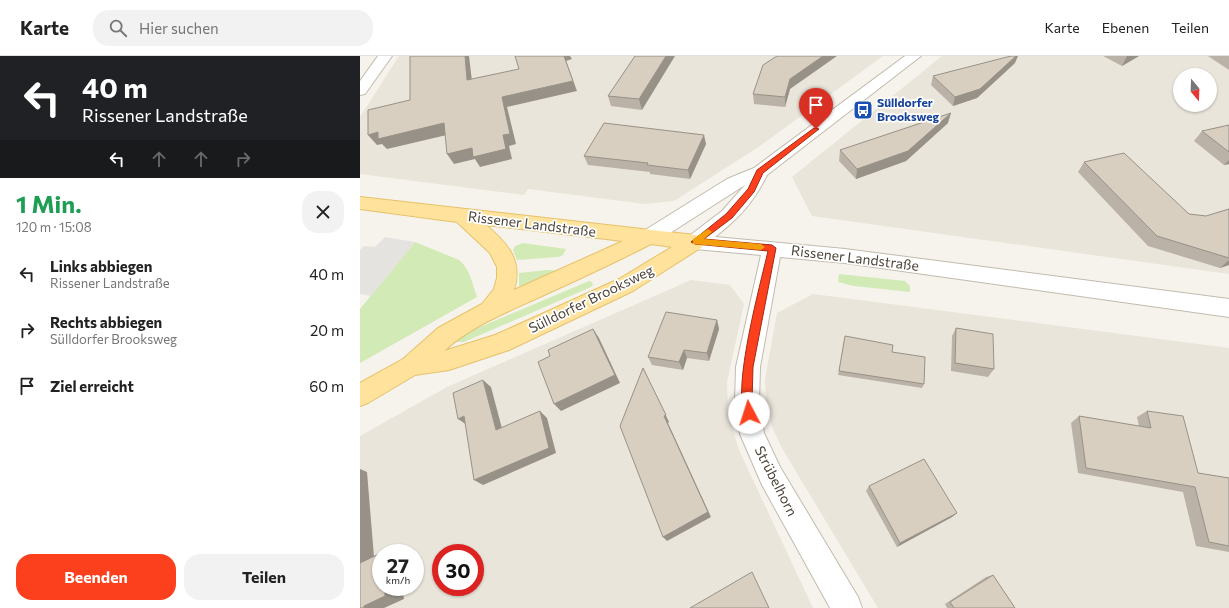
<!DOCTYPE html>
<html lang="de">
<head>
<meta charset="utf-8">
<style>
  body { margin:0; font-family:Commissioner,sans-serif; background:#f2f2f2; color:#222; height:100vh; display:flex; flex-direction:column; font-size:15px; white-space:nowrap }
  * { box-sizing:border-box; margin:0 }
  p { font-size:13px; color:#767676 }
  .icon { flex:none; width:22px; height:22px; fill:none; stroke:currentColor; stroke-width:2; stroke-linecap:round; stroke-linejoin:round }
  .map { position:relative; flex:1; overflow:hidden }
  .side { display:flex; flex-direction:column; background:#fff; width:360px }
  .side>* { flex:none }
  .top-card { background:#202124; color:#fff; overflow:hidden }
  .needle { width:26px; rotate:161deg }
  .tools { position:absolute; left:813px; top:12px; display:grid; gap:8px }
  .tools a { display:grid; place-items:center; width:44px; height:44px; border-radius:50%; background:#fff; box-shadow:0 1px 3px #0004; font-size:20px }
  .speed { position:absolute; left:12px; top:488px; display:flex; gap:8px; font-size:20px; font-weight:700; text-align:center }
  .speed>* { display:grid; place-content:center; width:52px; height:52px; border-radius:50%; background:#fff; box-shadow:0 1px 3px #0004; line-height:1 }
  .speed small { font-size:10px; font-weight:400 }
  .speed .limit { border:6px solid #d22; background:#fff; color:#111 }
  .pin { position:absolute; display:grid; place-items:center; width:34px; height:34px; color:#fff; margin:-41px -17px; border-radius:50% 50% 50% 0; rotate:-45deg; box-shadow:0 0 4px #0007 }
  .pin .icon { rotate:45deg }
  .me { position:absolute; width:44px; margin:-22px; rotate:355deg; stroke-linejoin:round; filter:drop-shadow(0 0 3px #0008) }
  .turn { display:flex; align-items:center; gap:14px; height:84px; padding:0 16px; font-size:18px }
  .turn .icon { width:52px; height:52px; stroke-width:2.5 }
  .turn b { display:block; font-size:28px; line-height:34px }
  .lanes { display:flex; align-items:center; height:38px; padding:0 16px; background:#0003; justify-content:center; gap:20px; direction:ltr }
  .lanes .off { opacity:.35 }
  .round { display:grid; place-items:center; flex:none; width:42px; height:42px; border-radius:16px; background:#f2f2f2 }
  .summary { display:flex; align-items:center; justify-content:space-between; height:68px; padding:0 16px }
  h1 { font-size:24px; font-weight:700; line-height:30px; color:#1e9e55 }
  .button { display:flex; gap:8px; margin-top:auto; padding:8px 16px }
  .button a { flex:1; height:46px; border-radius:16px; background:#fc3f1d; color:#fff; font-size:16px; font-weight:700; line-height:46px; text-align:center }
  .button a+a { background:#f2f2f2; color:#222 }
  ul { padding:0; list-style:none }
  li { display:flex; align-items:center; gap:12px; height:56px; padding:0 16px }
  li div { flex:1 }
  li b { display:block; font-size:15px }
  li em { font-style:normal }
  header { display:flex; align-items:center; gap:24px; box-sizing:border-box; height:56px; padding:0 20px; background:#fff; border-bottom:1px solid #e0e0e0 }
  header strong { font-size:19px }
  nav { display:flex; gap:22px; margin-inline-start:auto; font-size:14px }
  .search { width:280px; height:36px; background:#f2f2f2; display:flex; align-items:center; gap:10px; box-sizing:border-box; padding:0 14px; border-radius:16px; color:#767676; font-size:15px }
  main { display:flex; flex:1; min-height:0 }
  .map>svg:first-child { display:block }
  .residential { fill:#eae5da; fill-rule:evenodd }
  .green { fill:#d2eab5 }
  .parking { fill:#e5e3e0 }
  .lines { fill:none; stroke-linecap:round; stroke-linejoin:round }
  .minor-casing { stroke:#c2bbae; stroke-width:2 }
  .major-casing { stroke:#e6c16a; stroke-width:2 }
  .minor { fill:#fff; fill-rule:evenodd }
  .major { fill:#ffe39c; fill-rule:evenodd }
  .wall { fill:#bab2a6 }
  .shaded-wall { fill:#979187 }
  .building { fill:#d8cfc1; stroke:#979187 }
  .route { fill:#fc3f1d; stroke:#a42913 }
  .slow { fill:#f59e0b }
  .labels { text-anchor:middle; stroke-width:3.5; stroke-linejoin:round; paint-order:stroke }
  .far-transit-label { font-size:12px; font-weight:bold; fill:#164399; stroke:#fff; text-anchor:start }
  .street-label { font-size:14px; fill:#4b4439; stroke:#fff }
</style>
</head>
<body>
<header>
<strong>Karte</strong>
<div class="search"><svg class="icon" aria-label="search" viewBox="0 0 24 24"><circle cx="10" cy="10" r="6"/><path d="M15 15l6 6"/></svg>Hier suchen</div>
<nav><a>Karte</a><a>Ebenen</a><a>Teilen</a></nav>
</header>
<main>
<section class="side">
<div class="top-card">
<div class="turn"><svg class="icon" aria-label="left" viewBox="0 0 24 24"><path d="M17 20v-9H6M10 6l-5 5 5 5"/></svg><div><b>40 m</b>Rissener Landstraße</div></div>
<div class="lanes"><svg class="icon" aria-label="left" viewBox="0 0 24 24"><path d="M17 20v-9H6M10 6l-5 5 5 5"/></svg><svg class="icon off" aria-label="ahead" viewBox="0 0 24 24"><path d="M12 20V5M6 11l6-6 6 6"/></svg><svg class="icon off" aria-label="ahead" viewBox="0 0 24 24"><path d="M12 20V5M6 11l6-6 6 6"/></svg><svg class="icon off" aria-label="right" viewBox="0 0 24 24"><path d="M7 20v-9h11M14 6l5 5-5 5"/></svg></div>
</div>
<div class="summary"><div><h1>1 Min.</h1><p>120 m · 15:08</p></div><a class="round"><svg class="icon" aria-label="close" viewBox="0 0 24 24"><path d="M6 6l12 12M18 6L6 18"/></svg></a></div>
<ul>
<li><svg class="icon" aria-label="left" viewBox="0 0 24 24"><path d="M17 20v-9H6M10 6l-5 5 5 5"/></svg><div><b>Links abbiegen</b><p>Rissener Landstraße</p></div><em>40 m</em></li>
<li><svg class="icon" aria-label="right" viewBox="0 0 24 24"><path d="M7 20v-9h11M14 6l5 5-5 5"/></svg><div><b>Rechts abbiegen</b><p>Sülldorfer Brooksweg</p></div><em>20 m</em></li>
<li><svg class="icon" aria-label="arrive" viewBox="0 0 24 24"><path d="M6 21V4h12l-3 4 3 4H6"/></svg><div><b>Ziel erreicht</b></div><em>60 m</em></li>
</ul>
<div class="button"><a>Beenden</a><a>Teilen</a></div>
</section>
<div class="map">
<svg width="869" height="552" viewBox="0 0 869 552">
  <rect width="100%" height="100%" fill="#f6f3ec"/>
  <g class="residential">
    <path d="M39 0H523L400 90 314 145 285 148 168 133 164 139 0 118V61Z"/>
    <path d="M582 0H869V218L452 160 432 121ZM820 19H850V49H820Z"/>
    <path d="M331 224 370 229 384 248 367 326 368 358 379 394 453 552H0V380L87 331ZM21 497H55V531H21ZM81 497H115V531H81Z"/>
    <path d="M453 238 869 292V552H518L423 394 412 371 406 344 405 323 417 257Z"/>
  </g>
  <g class="green">
    <path d="M55 186 99 204C110 213 112 227 117 241L0 307V253Z"/>
    <path d="M163 187 206 193 203 199 198 201 157 204 153 194 155 190Z"/>
    <path d="M187 214 207 215 164 231H159V217Z"/>
    <path d="M479 218 545 225 550 230V236L494 230 478 226Z"/>
    <path d="M229 225 232 226 233 229 231 231 104 286H98L96 285 101 279Z"/>
  </g>
  <path class="parking" d="M25 181 55 186 11 240 0 238V194L4 190 15 191Z"/>
  <g class="lines">
    <defs>
      <g id="minor">
        <path d="M18 0H32L5 38 0 39V25Z"/>
        <path d="M545 0H561L407 119C394 146 378 163 355 181L485 193 869 243V261L485 207 420 201 400 311 399 346 404 377 420 411 498 541 502 552H470L402 429 380 378 375 346 376 311 401 199 335 193 328 191 325 186 328 181 362 155 385 129 296 186 289 188 282 186 279 181 282 176 367 123 394 112Z"/>
      </g>
      <path id="major" d="M0 141 335 179 342 181 345 186 342 191 273 235 149 294 89 314 55 319 8 347 0 350V327L43 303 78 272 122 248 134 233 137 222V211L130 197 97 166 0 153ZM126 169 263 185 154 234C163 204 148 188 126 169ZM291 188 312 191 259 223 135 279 84 295C112 269 150 255 184 239 220 223 256 206 291 188Z"/>
    </defs>
    <use href="#minor" class="minor-casing"/>
    <use href="#major" class="major-casing"/>
    <use href="#minor" class="minor"/>
    <use href="#major" class="major"/>
  </g>
  <g class="wall">
    <path d="M275 0 282 54 251 50 248 40Z"/>
    <path d="M743 0H779L762 10Z"/>
    <path d="M848 0H869V14Z"/>
    <path d="M655 7 617 42 593 50 571 29 573 20Z"/>
    <path d="M430 33 425 51 394 48 393 38Z"/>
    <path d="M588 67 546 105 496 123 479 105 480 94Z"/>
    <path d="M869 69V108L864 109 834 85 842 75Z"/>
    <path d="M346 88 330 123 290 118V116L228 109 224 100Z"/>
    <path d="M724 106 829 158 846 160 869 153V209L860 212 788 190 718 116Z"/>
    <path d="M357 264 359 273 349 305 327 302 323 314 292 309 288 301Z"/>
    <path d="M596 272 634 313 628 321 591 315 592 280Z"/>
    <path d="M485 280 564 328 562 332 478 319Z"/>
    <path d="M787 355 838 417 869 422V496L836 490 823 436 718 417 711 367 719 360 779 370 777 361Z"/>
    <path d="M509 430 597 457 592 461 537 491 506 435Z"/>
    <path d="M633 519 655 552H587L585 548 626 521Z"/>
  </g>
  <g class="shaded-wall">
    <path d="M105 0H109L113 34 107 24Z"/>
    <path d="M204 0H210L212 3 206 5 217 35 147 51 156 88 149 90 152 103 120 111 115 103 94 108 87 98 143 79 142 41Z"/>
    <path d="M306 0H315L282 54 279 43Z"/>
    <path d="M463 0H477L430 33 425 51V41L430 23Z"/>
    <path d="M656 0H658L655 7 617 42 593 50 595 41Z"/>
    <path d="M767 0H779L762 10Z"/>
    <path d="M591 57 588 67 546 105 496 123 497 113Z"/>
    <path d="M84 67 91 78 27 93 22 88 17 89 8 79 18 76Z"/>
    <path d="M344 79 346 88 330 123 328 114Z"/>
    <path d="M869 104V108L864 109Z"/>
    <path d="M869 204V209L860 212Z"/>
    <path d="M357 264 359 273 349 305 347 297Z"/>
    <path d="M233 273 239 282 260 327 201 355 194 348Z"/>
    <path d="M324 294 327 302 323 314 319 306Z"/>
    <path d="M283 312 309 366 308 367 351 461 307 485 303 481Z"/>
    <path d="M123 324 131 331 144 380 136 374Z"/>
    <path d="M180 355 187 362 196 397 123 429 114 424Z"/>
    <path d="M104 360 107 369 98 363Z"/>
    <path d="M0 413 7 416 15 513 0 510Z"/>
    <path d="M597 457 592 461 537 491 540 487Z"/>
    <path d="M25 531H42L44 543 24 552H4V550Z"/>
  </g>
  <g class="building">
    <path d="M50 0H105L107 24 159 13 155 0H204L213 25 142 41 150 78 143 79 146 93 113 101 112 92 87 98 84 67 18 83V76L8 79V54L50 44Z"/>
    <path d="M275 0H306L279 43 248 40Z"/>
    <path d="M417 0H463L430 23 425 41 393 38 403 9Z"/>
    <path d="M651 0H656L620 33 595 41 573 20Z"/>
    <path d="M591 57 548 95 497 113 480 94Z"/>
    <path d="M244 67 344 79 328 114 287 109 288 107 224 100Z"/>
    <path d="M869 69V96L842 75Z"/>
    <path d="M764 97 829 158 846 160 869 153V202L797 180 724 106Z"/>
    <path d="M306 256 357 264 347 297 324 294 319 306 288 301Z"/>
    <path d="M596 272 633 278 634 313 595 307Z"/>
    <path d="M233 273 255 319 194 348 178 306 190 300 188 294Z"/>
    <path d="M485 280 533 289 532 296 565 301 564 328 479 315Z"/>
    <path d="M283 312 306 359 304 360 348 456 303 481 260 370Z"/>
    <path d="M123 324 136 374 180 355 189 392 114 424 104 360 98 363 93 337Z"/>
    <path d="M787 355 823 360 838 417 869 422V490L849 486 835 431 726 412 719 360 791 372Z"/>
    <path d="M564 403 597 457 540 487 509 430Z"/>
    <path d="M21 497V531H25V540L4 550V552H0V507Z"/>
    <path d="M392 516 409 552H330Z"/>
    <path d="M633 519 655 552H594L590 546Z"/>
  </g>
  <path class="route" d="M454 72 459 73 403 117 394 136 372 162 344 183 412 189 416 192 393 311 392 346 394 357 392 360 389 361 385 360C372 331 400 230 408 195L335 188 331 186 366 158 388 133 397 114Z"/>
  <path class="slow" d="M348 173 352 176 344 183 401 188 405 191 401 194 333 188V183Z"/>
  <defs>
    <symbol id="bus-square" viewBox="-11 -11 22 22"><rect x="-9" y="-9" width="18" height="18" rx="4" fill="#1a4fb4" stroke="#fff"/><path d="M-5-6H5V4H4V6H2V4H-2V6H-4V4H-5ZM-3.5-4V0h7V-4ZM-3.5 1.2v1.5H-2V1.2ZM2 1.2v1.5H3.5V1.2Z" fill="#fff"/></symbol>
  </defs>
  <g fill-rule="evenodd">
    <use href="#bus-square" x="492" y="43" width="22" height="22"/>
  </g>
  <g class="labels">
    <g class="far-transit-label">
      <text x="517" y="51">Sülldorfer<tspan x="517" dy="14">Brooksweg</tspan></text>
    </g>
    <g class="street-label">
      <text transform="translate(172 168) rotate(7)" y="5">Rissener Landstraße</text>
      <text transform="translate(495 202) rotate(7)" y="5">Rissener Landstraße</text>
      <text transform="translate(231 243) rotate(-26)" y="5">Sülldorfer Brooksweg</text>
      <text transform="translate(416 425) rotate(63)" y="5">Strübelhorn</text>
    </g>
  </g>
</svg>
<div class="tools">
<a><svg class="needle" viewBox="-14 -14 28 28"><path d="M0-13l5 13h-10z" fill="#e53935"/><path d="M0 13l5-13h-10z" fill="#767676"/></svg></a>
</div>
<div class="speed"><div>27<small>km/h</small></div><div class="limit">30</div></div>
<div class="pin" style="left:456px;top:73px;background:#d93025"><svg class="icon" aria-label="arrive" viewBox="0 0 24 24"><path d="M6 21V4h12l-3 4 3 4H6"/></svg></div>
<svg class="me" style="left:389px;top:357px" viewBox="-20 -20 40 40"><circle r="19" fill="#fff"/><path d="M0-13L10 11 0 6-10 11z" fill="#fc3f1d"/></svg>
</div>
</main>
</body>
</html>
